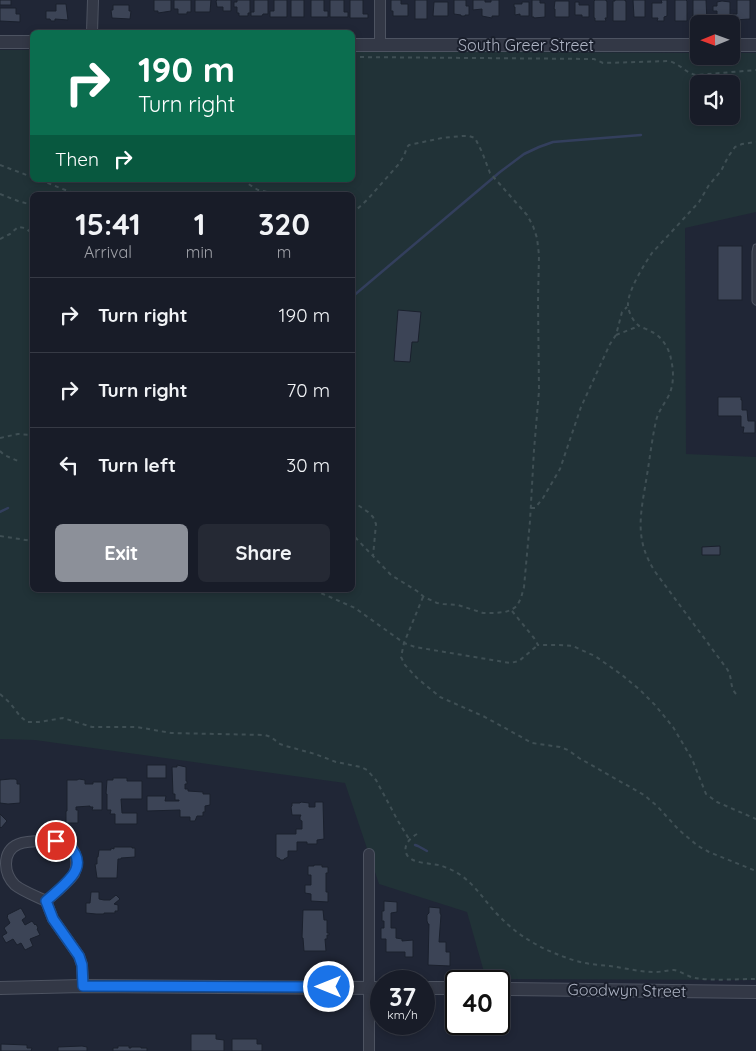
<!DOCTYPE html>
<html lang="en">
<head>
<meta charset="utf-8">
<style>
  body { margin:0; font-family:Quicksand,sans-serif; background:#252934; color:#f1f3f6; height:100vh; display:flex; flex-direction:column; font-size:19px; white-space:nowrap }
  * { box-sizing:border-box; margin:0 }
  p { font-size:16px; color:#9fa1a8 }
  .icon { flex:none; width:28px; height:28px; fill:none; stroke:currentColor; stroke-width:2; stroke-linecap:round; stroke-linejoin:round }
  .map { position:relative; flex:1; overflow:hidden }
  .side { position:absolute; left:30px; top:192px; width:325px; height:400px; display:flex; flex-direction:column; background:#181c28; border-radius:8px; box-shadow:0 2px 8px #0003,0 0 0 1px #363a45 }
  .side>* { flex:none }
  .guide { position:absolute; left:30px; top:30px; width:325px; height:152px; border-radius:8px; box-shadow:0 2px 8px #0003,0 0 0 1px #363a45; background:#0b6e4f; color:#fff; overflow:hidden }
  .needle { width:32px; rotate:269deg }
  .fabs { position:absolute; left:690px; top:15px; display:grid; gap:10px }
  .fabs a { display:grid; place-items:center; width:50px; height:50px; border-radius:8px; background:#181c28; box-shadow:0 2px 8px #0003,0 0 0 1px #363a45; font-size:25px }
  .speed { position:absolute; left:370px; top:970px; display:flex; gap:10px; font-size:25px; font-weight:700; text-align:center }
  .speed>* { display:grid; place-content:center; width:65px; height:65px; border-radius:50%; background:#181c28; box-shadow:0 2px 8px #0003,0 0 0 1px #363a45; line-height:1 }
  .speed small { font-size:12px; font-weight:400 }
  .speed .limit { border:2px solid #111; border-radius:8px; background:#fff; color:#111 }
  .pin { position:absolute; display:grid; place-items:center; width:42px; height:42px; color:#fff; margin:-21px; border:2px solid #fff; border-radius:50%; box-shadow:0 1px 5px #0007 }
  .me { position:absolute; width:55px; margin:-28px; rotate:270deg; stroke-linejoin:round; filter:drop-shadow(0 0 4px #0008) }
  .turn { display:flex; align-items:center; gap:18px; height:105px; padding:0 25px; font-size:22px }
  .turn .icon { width:65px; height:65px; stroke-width:2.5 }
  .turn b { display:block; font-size:35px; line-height:42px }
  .then { display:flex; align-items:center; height:48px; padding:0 25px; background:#0003; gap:10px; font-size:19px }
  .eta { display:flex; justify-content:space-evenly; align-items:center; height:85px; text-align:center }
  .eta b { font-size:30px; font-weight:700; line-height:35px }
  .primary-button { display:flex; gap:10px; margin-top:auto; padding:10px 25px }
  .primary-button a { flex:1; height:58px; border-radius:8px; background:#8c9099; color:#fff; font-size:20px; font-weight:700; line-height:58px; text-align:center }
  .primary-button a+a { background:#252934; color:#f1f3f6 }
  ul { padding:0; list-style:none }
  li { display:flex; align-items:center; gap:15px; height:75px; padding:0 25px; border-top:1px solid #363a45 }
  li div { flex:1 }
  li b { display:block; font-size:19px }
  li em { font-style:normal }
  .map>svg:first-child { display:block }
  .green { fill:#213237; fill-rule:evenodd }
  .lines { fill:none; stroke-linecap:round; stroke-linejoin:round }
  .stream { stroke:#333f5d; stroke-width:2.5 }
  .building { fill:#3c4456; stroke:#1a202d }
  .service-casing { stroke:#4d5361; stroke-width:7 }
  .minor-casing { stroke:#4d5361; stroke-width:12 }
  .tertiary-casing { stroke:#4d5361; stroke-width:14 }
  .path { stroke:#3f4f54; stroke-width:2; stroke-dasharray:4 4; stroke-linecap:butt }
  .service { stroke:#333846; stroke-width:5 }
  .minor { stroke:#333846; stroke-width:10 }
  .tertiary { stroke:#333846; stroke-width:12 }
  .route-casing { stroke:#114b97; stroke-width:12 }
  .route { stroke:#1a73e8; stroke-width:9 }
  .labels { text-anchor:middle; stroke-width:4; stroke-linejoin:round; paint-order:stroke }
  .street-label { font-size:16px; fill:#adb3c3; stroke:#191e2b }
</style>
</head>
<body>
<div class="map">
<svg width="756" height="1051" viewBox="0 0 756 1051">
  <rect width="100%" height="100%" fill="#202636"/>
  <path class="green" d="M0 50H32V180H352L353 51 699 53V56H731V53H756V212L685 228 686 454 756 457V980L486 979 467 912 379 884 345 783 35 740 0 739ZM699 84H731V116H699ZM32 195H352V590H32Z"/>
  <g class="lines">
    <g class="stream">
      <path d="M352 297 500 172 524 154 539 147 553 142 641 135"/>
      <path d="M0 512 8 508"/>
      <path d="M415 845 418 846 427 851"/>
    </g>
  </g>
  <g class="building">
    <rect x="0" y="0" width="11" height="5"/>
    <path d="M154 0H171V11L158 13V11H154Z"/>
    <path d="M174 0H191V12H187V14H178V9H174Z"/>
    <path d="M195 0H211L210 12H195Z"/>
    <path d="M217 0H231V11H223V7H217L216 1Z"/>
    <path d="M237 0H250V13H248V16H239V13H237V7H234V2H237Z"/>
    <path d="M254 0H268V14H263L262 16H251V12H254Z"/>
    <path d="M274 0H287V17H270V11H274Z"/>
    <rect x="291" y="0" width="13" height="17"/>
    <path d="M311 0H324V11H328V17H311Z"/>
    <path d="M330 0H344V12H348V17H330Z"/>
    <path d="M350 0H363V14H368V18H350Z"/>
    <path d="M391 0H401V4H408V16H393V11H391Z"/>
    <rect x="415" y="0" width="12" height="19"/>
    <path d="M454 0H466V6H469V15H465V16H461V15L454 14Z"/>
    <path d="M473 0H485V2H491V0H499V16H492V18L482 16V9L473 10Z"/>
    <path d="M532 0H540V3H545V17L534 18V17H532Z"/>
    <path d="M595 0H606V1H607V18H605L606 21H595V18H594V1Z"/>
    <path d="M615 0H625V1H626V21H613V1H615Z"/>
    <path d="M633 0H645V17H634Z"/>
    <path d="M661 0H667V16L664 17V21H657L658 18H652V3H662Z"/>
    <path d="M675 0H686L687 1V21H675Z"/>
    <path d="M693 0H706L707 22H693Z"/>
    <path d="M737 0H750V19L733 20V14H737Z"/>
    <path d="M555 1H569V17H555V9H554Z"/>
    <path d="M722 1 730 2V21H717V11H713V6H717V2Z"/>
    <path d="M434 2H448V16H433Z"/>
    <path d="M522 2H529V16H520V14L515 15V7H514V4H522Z"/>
    <path d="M575 2H579V5H589V17H582V15H575Z"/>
    <path d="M56 4H66L68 20 55 19V21H51L50 19H46V11H56Z"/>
    <path d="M113 5H129V11H131L130 19 112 18 111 10H113Z"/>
    <path d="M0 8H16V14H20V22L0 21Z"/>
    <rect x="718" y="246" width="24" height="54"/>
    <path d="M398 310 421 312 418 342H412L410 362 394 361Z"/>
    <path d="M718 397H741V400H742V410H747L748 421H755V433H743L744 427H741V416H718Z"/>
    <path d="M720 546V555H702V547Z"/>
    <rect x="147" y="765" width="19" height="13"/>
    <path d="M177 765 186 767V781H187V784H185V789H188V791L203 792V794H210V805L205 806V812H203V816H197L195 821H190V817H180V810L147 811V796H166L165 801H179V800H175V794H173L172 767H177Z"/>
    <path d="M113 778H127V781H142V799H121L122 813H137V824H115V814H110L111 810H107V794H106L107 780H113Z"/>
    <path d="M10 779H15L17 780V784H20V803L8 804 0 803V780Z"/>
    <path d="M79 779 85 780V784H93V782H102V810H92L93 807H90V806L76 807V810H78V823H66V811H67V780H77Z"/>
    <path d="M301 802 309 803V807H315V802H323L324 839 317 840V844H307V842H297V851H288V857L284 859V860H280V859L276 857V834H296V829H302V821L300 820V817L301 815H292L291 807 292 806V803H300Z"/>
    <path d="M0 814 7 821 1 828 0 827Z"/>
    <path d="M114 847H132V848H135V857L121 858V859H118L117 878H97L95 864H97V857H98L99 850H111V848L114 849Z"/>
    <path d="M314 865H322V867H328V873H326V892H328V902L311 901V894L305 893V885H311V875H308V866H314Z"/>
    <path d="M91 892H99V899L104 900H110L116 895 120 899 114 904 118 905V911H115V913H104V914H96L86 913V903H90Z"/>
    <path d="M384 901 397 902V912L391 913V928H396V938L402 939V941L413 940V957H405V952H386V939H381V928H384V921H382V911H384Z"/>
    <path d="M429 907 440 908V913L441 915 439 942H446V952H450V966L428 965 429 924H428L427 921V915L429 913Z"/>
    <path d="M21 908 26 917 22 920 25 925 32 921 35 925 36 924 38 928 37 929 40 935 30 939 33 946 25 950 21 943 17 945 13 939 6 943 2 936 7 933 4 928 10 923 7 917 8 916 7 915Z"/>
    <path d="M303 910H323L324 920H327V933H329V935H327V939H325L326 951H304L303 938H302Z"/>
    <path d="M191 1034H216V1039L224 1040V1051H191Z"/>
    <path d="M232 1039H257V1044H262V1051H232Z"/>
    <path d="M1 1044 27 1045V1048H32L31 1051H1Z"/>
    <path d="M82 1046 87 1047V1051H58V1047Z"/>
    <path d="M118 1046H129V1048H131V1047H141V1048H147V1051H113V1048H118Z"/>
  </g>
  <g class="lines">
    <defs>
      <path id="service" d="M756 247 755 252V301L756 302"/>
      <g id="minor">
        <path d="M92 32 93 0"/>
        <path d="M380 45V0"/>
        <path d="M46 901C54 894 68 883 74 874 76 869 77 864 76 859 74 841 57 841 43 841 26 841 6 842 6 864 6 872 10 880 15 885 22 891 38 897 46 901L53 919 79 956 82 965 83 986"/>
        <path d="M369 1051V854"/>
      </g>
      <g id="tertiary">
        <path d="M0 42H32"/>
        <path d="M352 45H699"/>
        <path d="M731 45H756"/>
        <path d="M0 988 83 986 381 988"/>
        <path d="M424 988H456"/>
        <path d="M499 989 756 992"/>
      </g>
    </defs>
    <use href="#service" class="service-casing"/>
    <use href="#minor" class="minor-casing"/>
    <use href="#tertiary" class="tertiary-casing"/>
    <g class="path">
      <path d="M352 57 594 59 603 63 669 61C680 64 686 73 696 75L756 70"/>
      <path d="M0 165 32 177"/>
      <path d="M40 180 78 195"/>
      <path d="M242 180 258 190 281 195"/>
      <path d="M0 194 18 201 32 205"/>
      <path d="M352 214 367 200 398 165 404 156 407 147 409 145 442 138 462 136H469L475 138 482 152 490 173 527 215 533 226 537 238 539 255 538 301 539 391 534 450 530 521 524 587 521 598 517 606 511 610 505 612 495 613H483L458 605 443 604 437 603 424 597 417 591 391 575 352 534"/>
      <path d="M0 239 10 234 18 227 25 228 32 233"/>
      <path d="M616 335 639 326"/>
      <path d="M0 438 18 434 32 435"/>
      <path d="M0 451 4 455 18 461"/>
      <path d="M352 501 368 512 373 517 376 524 373 556"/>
      <path d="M531 508H535L543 498 560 469 581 407 610 344 616 335 622 312 627 307"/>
      <path d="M0 536 32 541"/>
      <path d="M314 590 355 608 404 643 415 647 510 663 519 661 538 645"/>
      <path d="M423 597 404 643 401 657 405 665 417 678 440 697 485 717 532 743 560 747 568 750 579 758 644 795 657 806 679 830 698 846 709 852 756 871"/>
      <path d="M512 611 534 638 538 645H558L573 646 579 649 595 656 622 675 640 690 655 705 673 727 692 759 706 794 717 802 756 819"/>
      <path d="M0 694 10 703 20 716 27 722H39L63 718 92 727H137L171 733 265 735 271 737 280 744 286 746 315 754 336 762 361 767 367 770 376 780 398 821 409 839"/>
      <path d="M736 694C729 686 733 678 727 669L656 573C633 539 641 513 647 475 650 457 652 439 656 421 658 412 663 406 668 397 674 386 674 372 671 359 669 348 662 337 652 332 648 329 641 328 638 325 633 321 628 311 628 305 627 292 645 263 652 253L699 202 709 185 721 171 728 157 735 147 742 144 756 142"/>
      <path d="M417 834C410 838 402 846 407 855 412 864 433 863 442 866 448 868 454 871 459 874 476 885 485 902 498 915 521 939 545 951 576 961 587 964 599 965 610 966 625 968 640 972 655 972 662 972 668 970 674 970 681 971 688 977 695 978 713 981 738 979 756 979"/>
    </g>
    <use href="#service" class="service"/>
    <use href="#minor" class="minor"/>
    <use href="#tertiary" class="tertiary"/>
  </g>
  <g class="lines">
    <defs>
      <path id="route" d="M56 841C74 844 84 861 72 876 65 885 55 893 46 901L53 919 79 956 82 965 83 986 329 987"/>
    </defs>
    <use href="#route" class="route-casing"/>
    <use href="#route" class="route"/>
  </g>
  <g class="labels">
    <g class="street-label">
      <text x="526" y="51">South Greer Street</text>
      <text transform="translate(627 990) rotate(1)" y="6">Goodwyn Street</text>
    </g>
  </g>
</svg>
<div class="fabs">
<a><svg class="needle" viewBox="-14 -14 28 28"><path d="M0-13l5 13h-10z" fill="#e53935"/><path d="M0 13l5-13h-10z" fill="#9fa1a8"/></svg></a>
<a><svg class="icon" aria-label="sound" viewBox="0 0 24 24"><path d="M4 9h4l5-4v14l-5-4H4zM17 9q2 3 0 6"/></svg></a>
</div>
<div class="speed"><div>37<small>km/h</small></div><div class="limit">40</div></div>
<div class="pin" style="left:56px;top:841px;background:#d93025"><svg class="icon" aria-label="arrive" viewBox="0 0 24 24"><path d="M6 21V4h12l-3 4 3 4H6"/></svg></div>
<svg class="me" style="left:329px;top:987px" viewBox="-20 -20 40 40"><circle r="17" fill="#1a73e8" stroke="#fff" stroke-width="3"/><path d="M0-11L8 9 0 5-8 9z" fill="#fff"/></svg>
<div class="guide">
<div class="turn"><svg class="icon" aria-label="right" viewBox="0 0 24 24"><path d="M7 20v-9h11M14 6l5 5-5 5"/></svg><div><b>190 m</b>Turn right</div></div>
<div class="then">Then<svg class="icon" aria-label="right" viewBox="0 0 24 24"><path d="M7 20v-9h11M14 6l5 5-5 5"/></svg></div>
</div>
<section class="side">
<div class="eta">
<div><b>15:41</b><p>Arrival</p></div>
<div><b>1</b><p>min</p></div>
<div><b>320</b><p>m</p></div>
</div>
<ul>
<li><svg class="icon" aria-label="right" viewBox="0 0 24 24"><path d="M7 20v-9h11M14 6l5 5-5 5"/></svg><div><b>Turn right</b></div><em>190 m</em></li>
<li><svg class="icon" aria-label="right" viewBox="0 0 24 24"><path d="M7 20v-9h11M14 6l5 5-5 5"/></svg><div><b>Turn right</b></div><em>70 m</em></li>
<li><svg class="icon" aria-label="left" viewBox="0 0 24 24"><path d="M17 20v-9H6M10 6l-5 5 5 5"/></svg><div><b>Turn left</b></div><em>30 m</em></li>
</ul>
<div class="primary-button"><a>Exit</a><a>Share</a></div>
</section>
</div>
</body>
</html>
